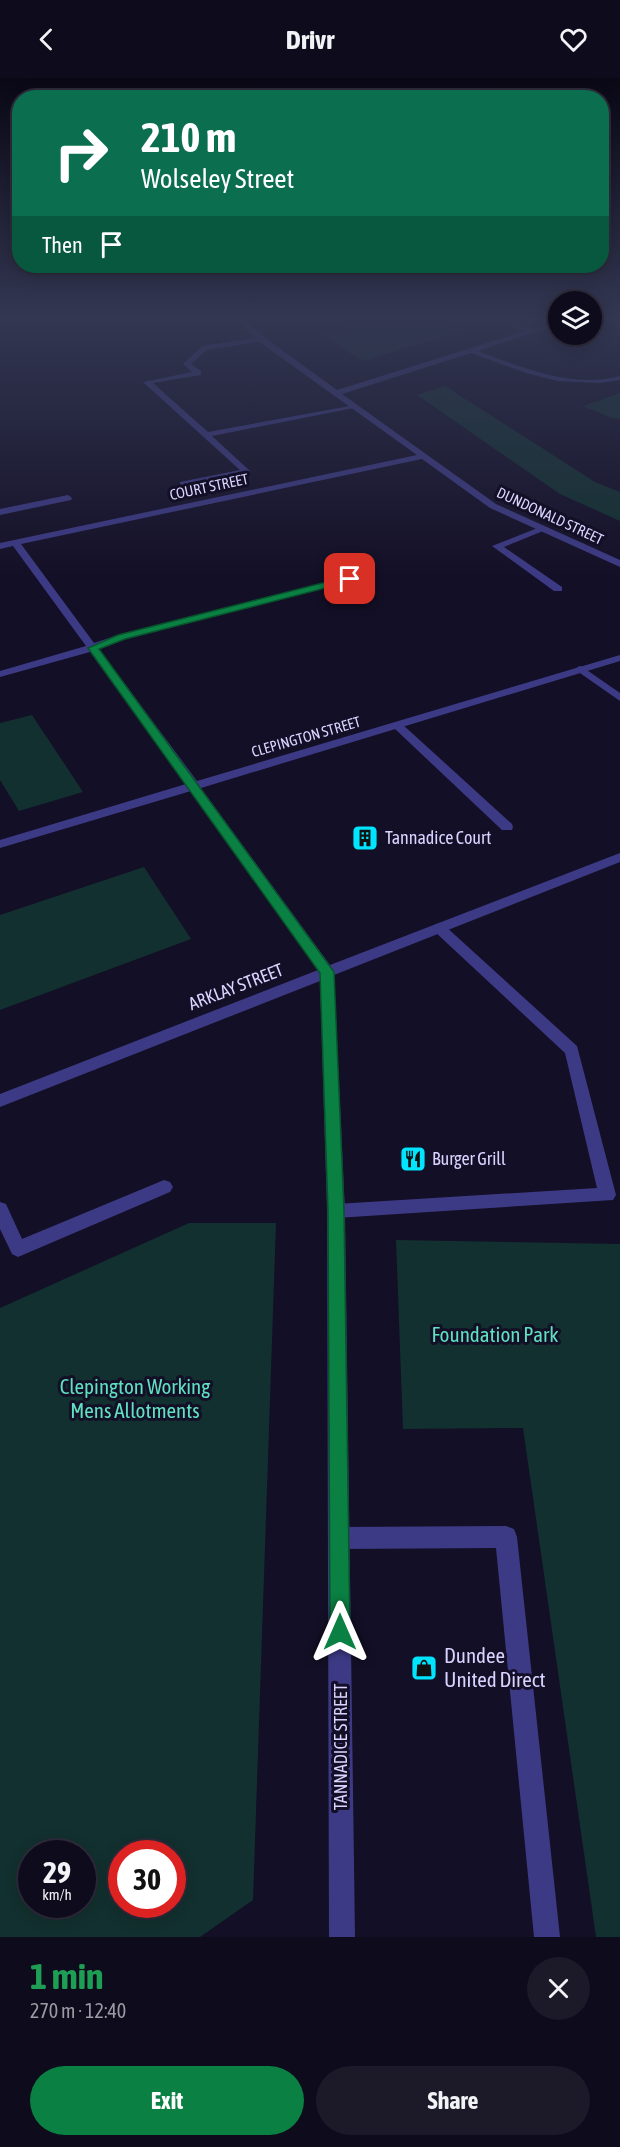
<!DOCTYPE html>
<html lang="en">
<head>
<meta charset="utf-8">
<style>
  body { margin:0; font-family:"Asap Condensed",sans-serif; background:#1c1929; color:#f1f3f6; height:100vh; display:flex; flex-direction:column; font-size:22px; white-space:nowrap }
  * { box-sizing:border-box; margin:0 }
  p { font-size:20px; color:#9b9ba3 }
  .icon { flex:none; width:33px; height:33px; fill:none; stroke:currentColor; stroke-width:2; stroke-linecap:round; stroke-linejoin:round }
  .map { position:relative; height:1859px; overflow:hidden }
  .drawer { display:flex; flex-direction:column; background:#0e0b1c; flex:1 }
  .drawer>* { flex:none }
  .guide { position:absolute; left:12px; top:12px; width:597px; height:183px; border-radius:24px; box-shadow:0 3px 15px #0003,0 0 0 2px #2e2b3b; background:#0b6e4f; color:#fff; overflow:hidden }
  .tools { position:absolute; left:548px; top:213px; display:grid; gap:12px }
  .tools a { display:grid; place-items:center; width:54px; height:54px; border-radius:50%; background:#0e0b1c; box-shadow:0 3px 15px #0003,0 0 0 2px #2e2b3b; font-size:30px }
  .speed { position:absolute; left:18px; top:1762px; display:flex; gap:12px; font-size:30px; font-weight:700; text-align:center }
  .speed>* { display:grid; place-content:center; width:78px; height:78px; border-radius:50%; background:#0e0b1c; box-shadow:0 3px 15px #0003,0 0 0 2px #2e2b3b; line-height:1 }
  .speed small { font-size:15px; font-weight:400 }
  .speed .limit { border:9px solid #d22; background:#fff; color:#111 }
  .pin { position:absolute; display:grid; place-items:center; width:51px; height:51px; color:#fff; margin:-26px; border-radius:12px; box-shadow:0 3px 9px #0006 }
  .me { position:absolute; width:66px; margin:-33px; rotate:0deg; stroke-linejoin:round; filter:drop-shadow(0 0 4px #0008) }
  .turn { display:flex; align-items:center; gap:21px; height:126px; padding:0 30px; font-size:27px }
  .turn .icon { width:78px; height:78px; stroke-width:2.5 }
  .turn b { display:block; font-size:42px; line-height:51px }
  .then { display:flex; align-items:center; height:57px; padding:0 30px; background:#0003; gap:12px; font-size:22px }
  .round { display:grid; place-items:center; flex:none; width:63px; height:63px; border-radius:32px; background:#1c1929 }
  .summary { display:flex; align-items:center; justify-content:space-between; height:102px; padding:0 30px }
  h1 { font-size:36px; font-weight:700; line-height:45px; color:#1e9e55 }
  .primary-button { display:flex; gap:12px; margin-top:auto; padding:12px 30px }
  .primary-button a { flex:1; height:69px; border-radius:36px; background:#0b8043; color:#fff; font-size:24px; font-weight:700; line-height:69px; text-align:center }
  .primary-button a+a { background:#1c1929; color:#f1f3f6 }
  header { display:flex; justify-content:space-between; align-items:center; height:78px; padding:0 30px; background:#0e0b1c; font-size:27px; font-weight:700 }
  .map>svg:first-child { display:block }
  .green { fill:#12302f; fill-rule:evenodd }
  .lines { fill:none; stroke-linecap:round; stroke-linejoin:round }
  .lane { fill:#3d3a85; fill-rule:evenodd }
  .street { fill:#3d3a85; fill-rule:evenodd }
  .route { fill:#0b8043; stroke:#07532c; stroke-width:1.5 }
  .labels { text-anchor:middle; stroke-width:6; stroke-linejoin:round; paint-order:stroke }
  .far-street-label { font-size:15px; fill:#d9d4ff; stroke:#130f26 }
  .poi-label { font-size:18px; fill:#d9d4ff; stroke:#130f26; text-anchor:start }
  .street-label { font-size:18px; fill:#d9d4ff; stroke:#130f26 }
  .near-park-label { font-size:21px; fill:#5fe0c0; stroke:#130f26 }
  .near-poi-label { font-size:21px; fill:#d9d4ff; stroke:#130f26; text-anchor:start }
</style>
</head>
<body>
<header><svg class="icon" aria-label="back" viewBox="0 0 24 24"><path d="M15 5l-7 7 7 7"/></svg>Drivr<svg class="icon" aria-label="heart" viewBox="0 0 24 24"><path d="M12 20l-8-8c-3-5 5-10 8-4 3-6 11-1 8 4z"/></svg></header>
<div class="map">
<svg width="620" height="1859" viewBox="0 0 620 1859">
  <rect width="100%" height="100%" fill="#130f26"/>
  <g class="green">
    <path d="M325 240H427L463 253 362 283 322 256 344 252Z"/>
    <path d="M445 308 595 404 620 414V443L560 416 417 317Z"/>
    <path d="M620 315V341L611 340 583 328Z"/>
    <path d="M32 637 83 714 19 733 0 702V645Z"/>
    <path d="M144 789 191 861 0 932V837Z"/>
    <path d="M189 1145H276L253 1822 200 1859H0V1230ZM32 1776H82V1827H32ZM122 1776H172V1827H122Z"/>
    <path d="M396 1162 620 1166V1859H596L523 1350 403 1351Z"/>
  </g>
  <g class="lines">
    <g class="lane">
      <path d="M261 259 264 263 207 272 191 286 201 293V297L153 305 208 354 355 327 359 329 212 358 250 393 180 408V404L240 392 143 304 192 294 183 286 202 268Z"/>
      <path d="M68 417 72 420 71 422 0 437V431Z"/>
      <path d="M540 449 548 451 504 469 562 509V513H554L492 468Z"/>
      <path d="M581 588 620 615V623L577 593V589Z"/>
      <path d="M398 645 402 646 512 746 513 749 512 752H502L394 650 392 648Z"/>
      <path d="M439 845 444 847 577 968 616 1117 613 1122 336 1140 330 1138 327 1133 330 1128 336 1126 597 1110 565 975 434 853 432 850 434 847Z"/>
      <path d="M164 1102 170 1104 173 1109 170 1114 18 1179 12 1176 0 1151V1124L6 1126 22 1161Z"/>
      <path d="M506 1448 514 1451 517 1459 560 1859H534L496 1470 339 1471 331 1468 328 1460 331 1452 339 1449Z"/>
    </g>
    <path class="street" d="M236 240H243L264 259 337 312 525 253 491 240H500L532 251 558 243V247L478 273C521 289 573 311 620 298V302L600 305 558 303 526 295 471 275 342 316 496 426 620 482V489L490 430 422 381 21 466 94 565 118 557 375 493V497L126 561 99 571 197 703 620 577V583L201 710 330 887 620 775V784L334 897 345 1133 355 1859H329L327 1133 320 903 0 1029V1016L318 892 191 713 0 770V762L186 706 90 574 0 599V593L86 568 13 468 0 471V465L417 377 258 263Z"/>
  </g>
  <linearGradient id="sky" x2="0" y2="1"><stop stop-color="#0a0815"/><stop offset="0.48" stop-color="#333752"/><stop offset="1" stop-color="#333752" stop-opacity="0"/></linearGradient>
  <rect width="620" height="500" fill="url(#sky)"/>
  <path class="route" d="M350 498 353 499V503L125 561 99 571 334 894 344 1133 350 1554 347 1561 340 1564 333 1561 330 1554 328 1133 320 895 88 570 118 557Z"/>
  <defs>
    <symbol id="building-square" viewBox="-11 -11 22 22"><rect x="-9" y="-9" width="18" height="18" rx="4" fill="#00e5ff" stroke="#130f26"/><path d="M-4-6H4V6H1V3H-1V6H-4ZM-2.5-4.3h1.7v1.8h-1.7ZM.8-4.3h1.7v1.8H.8ZM-2.5-1h1.7V.8h-1.7ZM.8-1h1.7V.8H.8Z" fill="#111"/></symbol>
    <symbol id="restaurant-square" viewBox="-11 -11 22 22"><rect x="-9" y="-9" width="18" height="18" rx="4" fill="#00e5ff" stroke="#130f26"/><path d="M-5-6h1v4h1v-4h1v4h1v-4h1v5L-1.5 .5V6h-2V.5L-5-1ZM5-6V6H3V1.5H1.5Q1.5-4 5-6Z" fill="#111"/></symbol>
    <symbol id="shop-square" viewBox="-11 -11 22 22"><rect x="-9" y="-9" width="18" height="18" rx="4" fill="#00e5ff" stroke="#130f26"/><path d="M-5-2.5h2.3a2.7 3.5 0 0 1 5.4 0H5L5.5 6h-11ZM-1.5-2.5h3a1.5 2.3 0 0 0-3 0Z" fill="#111"/></symbol>
  </defs>
  <g fill-rule="evenodd">
    <use href="#building-square" x="350" y="745" width="30" height="30"/>
    <use href="#restaurant-square" x="398" y="1066" width="30" height="30"/>
    <use href="#shop-square" x="409" y="1575" width="30" height="30"/>
  </g>
  <g class="labels">
    <g class="far-street-label">
      <text transform="translate(209 409) rotate(-12)" y="5">COURT STREET</text>
      <text transform="translate(550 438) rotate(25)" y="5">DUNDONALD STREET</text>
      <text transform="translate(306 659) rotate(-16)" y="5">CLEPINGTON STREET</text>
    </g>
    <g class="poi-label">
      <text x="385" y="766">Tannadice Court</text>
      <text x="432" y="1087">Burger Grill</text>
    </g>
    <g class="street-label">
      <text transform="translate(236 909) rotate(-21)" y="6">ARKLAY STREET</text>
      <text transform="translate(341 1669) rotate(-90)" y="6">TANNADICE STREET</text>
    </g>
    <g class="near-park-label">
      <text x="495" y="1264">Foundation Park</text>
      <text x="135" y="1316">Clepington Working<tspan x="135" dy="24">Mens Allotments</tspan></text>
    </g>
    <g class="near-poi-label">
      <text x="444" y="1585">Dundee<tspan x="444" dy="24">United Direct</tspan></text>
    </g>
  </g>
</svg>
<div class="tools">
<a><svg class="icon" aria-label="layers" viewBox="0 0 24 24"><path d="M12 4l9 5-9 5-9-5zM3 14l9 5 9-5"/></svg></a>
</div>
<div class="speed"><div>29<small>km/h</small></div><div class="limit">30</div></div>
<div class="pin" style="left:350px;top:501px;background:#d93025"><svg class="icon" aria-label="arrive" viewBox="0 0 24 24"><path d="M6 21V4h12l-3 4 3 4H6"/></svg></div>
<svg class="me" style="left:340px;top:1554px" viewBox="-20 -20 40 40"><path d="M0-17L14 15 0 8-14 15z" fill="#0b8043" stroke="#fff" stroke-width="4"/></svg>
<div class="guide">
<div class="turn"><svg class="icon" aria-label="right" viewBox="0 0 24 24"><path d="M7 20v-9h11M14 6l5 5-5 5"/></svg><div><b>210 m</b>Wolseley Street</div></div>
<div class="then">Then<svg class="icon" aria-label="arrive" viewBox="0 0 24 24"><path d="M6 21V4h12l-3 4 3 4H6"/></svg></div>
</div>
</div>
<section class="drawer">
<div class="summary"><div><h1>1 min</h1><p>270 m · 12:40</p></div><a class="round"><svg class="icon" aria-label="close" viewBox="0 0 24 24"><path d="M6 6l12 12M18 6L6 18"/></svg></a></div>
<div class="primary-button"><a>Exit</a><a>Share</a></div>
</section>
</body>
</html>
